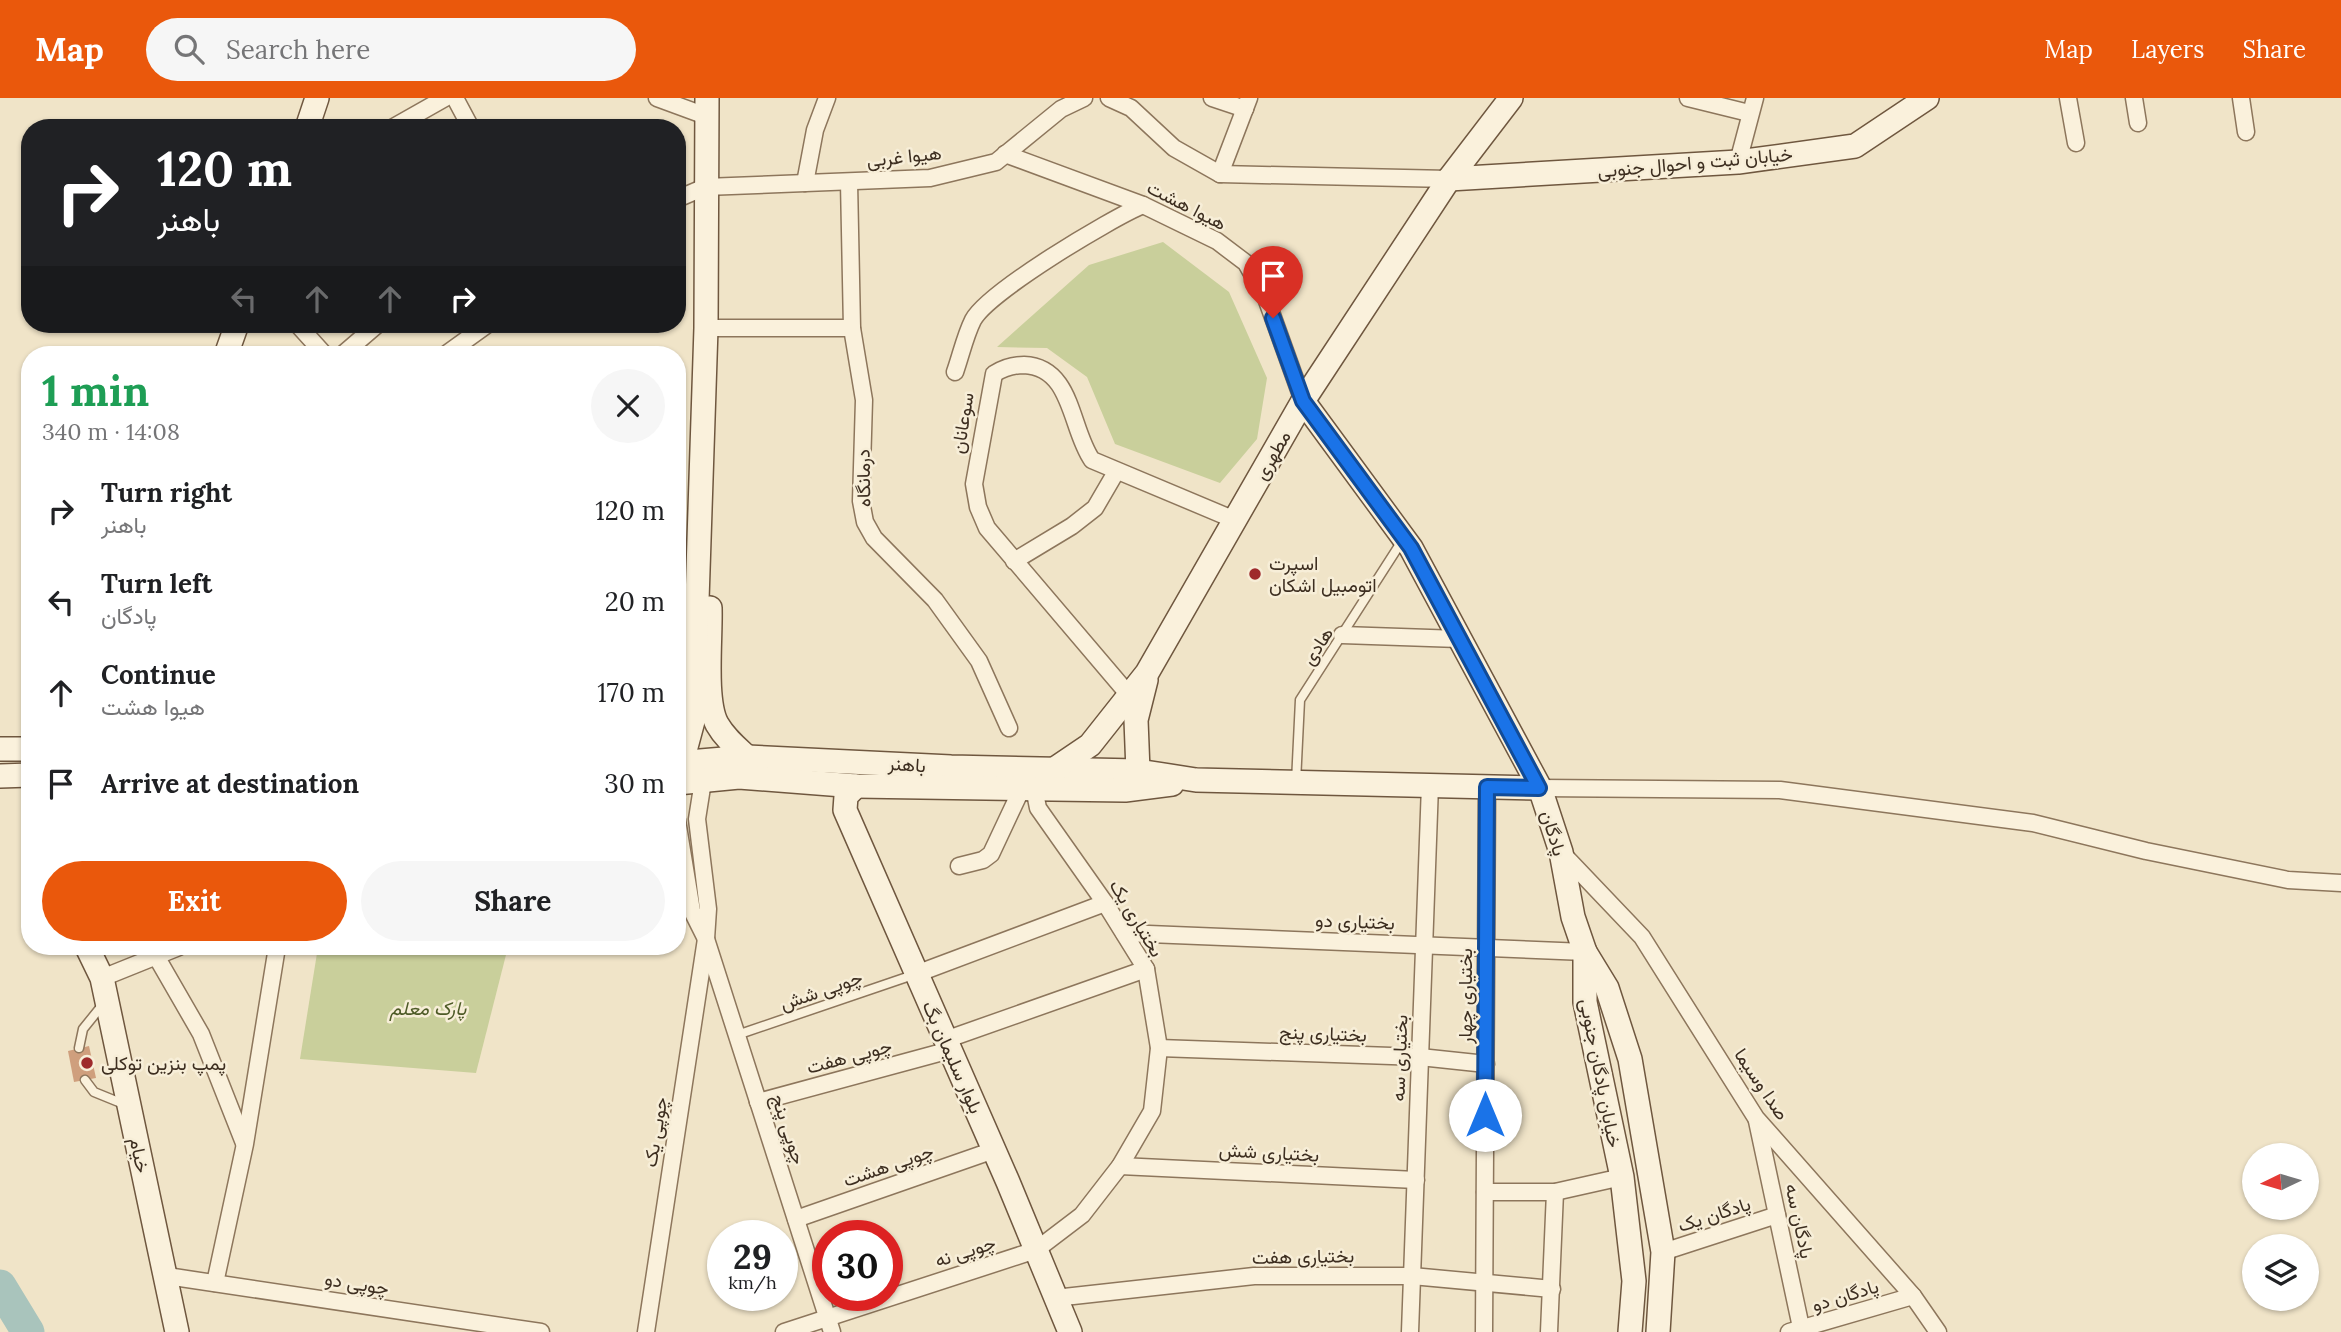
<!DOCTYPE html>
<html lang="en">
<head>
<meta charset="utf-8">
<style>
  body { margin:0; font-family:Lora,Vazirmatn,serif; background:#f6f6f6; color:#202124; height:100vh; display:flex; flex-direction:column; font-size:26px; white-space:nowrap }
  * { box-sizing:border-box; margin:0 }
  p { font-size:23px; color:#757577 }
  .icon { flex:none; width:38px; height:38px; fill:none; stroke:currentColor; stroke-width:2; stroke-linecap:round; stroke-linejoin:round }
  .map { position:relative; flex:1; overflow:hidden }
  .sheet { position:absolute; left:21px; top:248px; width:665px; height:609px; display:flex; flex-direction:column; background:#fff; border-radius:28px; box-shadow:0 2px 5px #0004 }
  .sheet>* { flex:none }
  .top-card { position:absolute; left:21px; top:21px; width:665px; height:214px; border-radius:28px; box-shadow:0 2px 5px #0004; background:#202124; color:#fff; overflow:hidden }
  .needle { width:46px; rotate:265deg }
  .buttons { position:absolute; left:2242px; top:1045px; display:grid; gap:14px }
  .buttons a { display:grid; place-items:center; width:77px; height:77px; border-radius:50%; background:#fff; box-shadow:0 2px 5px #0004; font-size:35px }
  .speed { position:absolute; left:707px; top:1122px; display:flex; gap:14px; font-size:35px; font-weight:700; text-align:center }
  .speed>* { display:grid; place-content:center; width:91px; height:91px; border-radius:50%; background:#fff; box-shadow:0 2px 5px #0004; line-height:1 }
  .speed small { font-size:18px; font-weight:400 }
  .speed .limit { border:10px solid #d22; background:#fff; color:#111 }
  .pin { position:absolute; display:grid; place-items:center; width:60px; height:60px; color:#fff; margin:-72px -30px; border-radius:50% 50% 50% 0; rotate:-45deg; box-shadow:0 0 7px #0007 }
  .pin .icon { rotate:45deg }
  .me { position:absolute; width:77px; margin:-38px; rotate:0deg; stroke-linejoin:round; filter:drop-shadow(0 0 5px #0008) }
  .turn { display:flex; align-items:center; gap:24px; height:147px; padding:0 21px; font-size:32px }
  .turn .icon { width:91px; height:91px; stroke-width:2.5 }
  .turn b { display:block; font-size:49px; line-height:60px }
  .lanes { display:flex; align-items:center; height:66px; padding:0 21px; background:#0003; justify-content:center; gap:35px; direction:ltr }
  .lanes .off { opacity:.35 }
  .round { display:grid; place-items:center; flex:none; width:74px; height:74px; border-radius:37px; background:#f6f6f6 }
  .head { display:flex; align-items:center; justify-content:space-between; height:119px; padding:0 21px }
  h1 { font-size:42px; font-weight:700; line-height:52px; color:#1e9e55 }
  .cta { display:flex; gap:14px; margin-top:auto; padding:14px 21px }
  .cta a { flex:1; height:80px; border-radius:42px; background:#ea580c; color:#fff; font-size:28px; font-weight:700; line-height:80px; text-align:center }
  .cta a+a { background:#f6f6f6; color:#202124 }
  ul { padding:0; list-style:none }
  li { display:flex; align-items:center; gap:21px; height:91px; padding:0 21px }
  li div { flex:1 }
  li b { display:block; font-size:26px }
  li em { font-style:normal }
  header { display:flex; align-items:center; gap:42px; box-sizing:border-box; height:98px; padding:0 35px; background:#ea580c; color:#fff }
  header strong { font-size:33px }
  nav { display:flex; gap:38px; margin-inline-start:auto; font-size:24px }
  .search { width:490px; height:63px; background:#f6f6f6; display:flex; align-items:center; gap:18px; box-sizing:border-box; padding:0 24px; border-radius:38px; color:#757577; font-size:26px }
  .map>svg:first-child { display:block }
  .green { fill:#c9cf9b }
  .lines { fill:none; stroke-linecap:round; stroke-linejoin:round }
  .river { stroke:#a9c4bc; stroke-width:33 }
  .building { fill:#cf9f7d }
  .lane-casing { stroke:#8d765c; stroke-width:11 }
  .street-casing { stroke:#8d765c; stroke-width:19 }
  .secondary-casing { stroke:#6f573f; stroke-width:26 }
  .lane { stroke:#faf1dc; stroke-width:8 }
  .street { stroke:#faf1dc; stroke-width:16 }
  .secondary { stroke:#faf1dc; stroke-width:23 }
  .route-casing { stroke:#114b97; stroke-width:18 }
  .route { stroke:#1a73e8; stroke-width:12 }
  .poi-dot { fill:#9e2a2b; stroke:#f7eed8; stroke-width:2.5 }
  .labels { text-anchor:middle; stroke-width:5; stroke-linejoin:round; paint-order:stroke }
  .street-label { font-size:19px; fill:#3d2e20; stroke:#f7eed8 }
  .poi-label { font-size:19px; fill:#3d2e20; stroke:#f7eed8; text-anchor:start }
  .park-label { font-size:19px; font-style:italic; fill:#4d5a26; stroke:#f7eed8 }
</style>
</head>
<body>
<header>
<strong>Map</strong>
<div class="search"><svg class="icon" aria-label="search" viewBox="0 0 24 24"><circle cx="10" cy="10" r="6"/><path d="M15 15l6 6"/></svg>Search here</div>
<nav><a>Map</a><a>Layers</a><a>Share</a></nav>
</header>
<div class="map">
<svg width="2341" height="1234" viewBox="0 0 2341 1234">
  <rect width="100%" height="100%" fill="#f0e4c8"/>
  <g class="green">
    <path d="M1163 144 1229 194 1267 280 1257 341 1220 385 1115 346 1087 279 1047 250 997 249 1089 167Z"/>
    <path d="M318 849H508L476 975 300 961Z"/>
  </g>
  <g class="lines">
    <path class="river" d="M0 1188 28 1234"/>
  </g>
  <path class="building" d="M89 948 96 980 74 984 68 953Z"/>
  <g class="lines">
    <defs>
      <g id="lane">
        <path d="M1296 684 1300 602 1402 443"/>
        <path d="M737 937 916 876"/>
        <path d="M79 950 83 931 104 905"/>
        <path d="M85 982 94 994 126 1007"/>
      </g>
      <g id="street">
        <path d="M455 0 471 30"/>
        <path d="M657 0 706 18"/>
        <path d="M1109 0 1131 10 1174 50 1220 76 1449 81"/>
        <path d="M1212 0 1245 11"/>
        <path d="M1688 0 1749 15"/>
        <path d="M2068 0 2076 45"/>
        <path d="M2134 0 2138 25"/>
        <path d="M2241 0 2246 34"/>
        <path d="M392 30 445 0"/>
        <path d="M1005 56 1143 107 1217 143 1246 165 1266 200 1303 303"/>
        <path d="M1738 64 1755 0"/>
        <path d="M1220 76 1249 0"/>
        <path d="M849 84 852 230 864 302 861 403 865 424 874 440 935 502 979 563 1009 630"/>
        <path d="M805 85 815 32 827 0"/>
        <path d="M677 101 705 89 930 80 996 64 1061 11 1084 0"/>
        <path d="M297 226 325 257"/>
        <path d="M706 230H852"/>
        <path d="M342 257 378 226"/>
        <path d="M445 257 488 226"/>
        <path d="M955 274C961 257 965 238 973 222 988 194 1110 121 1143 107"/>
        <path d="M1014 463 1072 428 1095 410 1116 374"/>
        <path d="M1342 537 1459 541"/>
        <path d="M1129 597 987 430 978 409 974 386 994 276C1003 270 1013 267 1024 267 1073 269 1070 331 1092 362L1235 422"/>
        <path d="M1540 690 1780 692 2033 725 2146 753 2288 782 2341 785"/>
        <path d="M677 722 692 813 706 841 832 1234"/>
        <path d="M1561 754 1642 839 1756 1020 1913 1198 1938 1234"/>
        <path d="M959 768 983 762 991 756 1022 690"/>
        <path d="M1124 835 1585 854"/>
        <path d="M156 858 201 936 244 1045"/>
        <path d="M916 876 1105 805"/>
        <path d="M102 880 179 849"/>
        <path d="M945 942 1146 871"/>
        <path d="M1159 950 1420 959 1486 966"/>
        <path d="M758 1004 950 952"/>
        <path d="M1757 1023 1802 1234"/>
        <path d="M1120 1068 1416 1082"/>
        <path d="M1485 1094H1555L1622 1079"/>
        <path d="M796 1121 994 1052"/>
        <path d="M1663 1154 1777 1117"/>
        <path d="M167 1178 541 1234"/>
        <path d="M215 1185 245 1046 277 849"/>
        <path d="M1055 1200 1254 1178H1412L1552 1191"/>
        <path d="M646 1234 706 841 708 811 697 721 703 683"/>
        <path d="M784 1234 1036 1152 1082 1117 1120 1068 1152 1013 1159 950 1146 871 1105 805 1038 710 1034 690"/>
        <path d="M1410 1234 1430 687"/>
        <path d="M1484 1234 1487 689"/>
        <path d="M1549 1234 1555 1094"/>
        <path d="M1789 1234 1913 1198"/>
      </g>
      <g id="secondary">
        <path d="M307 30 317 0"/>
        <path d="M1449 81 1738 64 1855 48 1927 0"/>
        <path d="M226 257 237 226"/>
        <path d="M1303 303 1411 450 1540 690 1561 754 1573 819 1585 854 1607 890 1630 961 1663 1154 1658 1234"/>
        <path d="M710 510C711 540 704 602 717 626 725 640 736 649 747 659"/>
        <path d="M0 651H30"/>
        <path d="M682 664 693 623 706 230 707 0"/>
        <path d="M677 665 747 659 951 669 1138 673 1196 682 1540 690"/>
        <path d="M1053 672 1090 647 1147 575 1303 303 1449 81 1511 0"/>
        <path d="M0 678 30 677"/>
        <path d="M677 685 739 679 856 688 1125 692 1172 686"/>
        <path d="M1134 685 1138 673 1136 622 1146 582"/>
        <path d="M856 688 846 698 845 712 1008 1084 1070 1234"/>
        <path d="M87 849 102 880 177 1234"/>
        <path d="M1585 854V904L1622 1079 1634 1183 1630 1234"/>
      </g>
    </defs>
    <use href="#lane" class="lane-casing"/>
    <use href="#street" class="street-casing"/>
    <use href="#secondary" class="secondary-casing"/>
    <use href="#lane" class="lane"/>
    <use href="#street" class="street"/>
    <use href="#secondary" class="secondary"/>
  </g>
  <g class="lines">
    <defs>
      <path id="route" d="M1273 220 1303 303 1411 450 1539 690 1487 689 1485 1017"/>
    </defs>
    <use href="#route" class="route-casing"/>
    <use href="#route" class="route"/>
  </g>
  <g class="poi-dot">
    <circle cx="1255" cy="476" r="7"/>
    <circle cx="87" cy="965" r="7"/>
  </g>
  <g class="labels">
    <g class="street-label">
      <text transform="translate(904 58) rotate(-6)" y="7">هیوا غربی</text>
      <text transform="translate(1695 64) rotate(-5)" y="7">خیابان ثبت و احوال جنوبی</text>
      <text transform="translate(1187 107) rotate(27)" y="7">هیوا هشت</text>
      <text transform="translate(962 325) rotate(-81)" y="7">سوعانان</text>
      <text transform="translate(1272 357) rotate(-60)" y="7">مطهری</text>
      <text transform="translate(863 380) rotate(-91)" y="7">درمانگاه</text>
      <text transform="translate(1317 548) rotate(-57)" y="7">هادی</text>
      <text transform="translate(907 666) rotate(4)" y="7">باهنر</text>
      <text transform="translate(1554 735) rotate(73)" y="7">پادگان</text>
      <text transform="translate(1137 820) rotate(59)" y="7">بختیاری یک</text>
      <text transform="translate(1355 823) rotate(2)" y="7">بختیاری دو</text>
      <text transform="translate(821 892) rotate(-19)" y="7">چوپی شش</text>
      <text transform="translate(1465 898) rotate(-90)" y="7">بختیاری چهار</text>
      <text transform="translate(1323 935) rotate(2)" y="7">بختیاری پنج</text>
      <text transform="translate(849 958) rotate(-15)" y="7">چوپی هفت</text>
      <text transform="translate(953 959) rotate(66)" y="7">بلوار سلیمان بگ</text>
      <text transform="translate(1399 960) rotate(-88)" y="7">بختیاری سه</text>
      <text transform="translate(1601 975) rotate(79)" y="7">خیابان پادگان جنوبی</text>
      <text transform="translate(1762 986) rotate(56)" y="7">صدا وسیما</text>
      <text transform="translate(789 1031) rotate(72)" y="7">چوپی پنج</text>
      <text transform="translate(655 1034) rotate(-81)" y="7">چوپی یک</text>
      <text transform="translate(1269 1054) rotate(3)" y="7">بختیاری شش</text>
      <text transform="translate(140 1057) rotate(78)" y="7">خیام</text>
      <text transform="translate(888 1067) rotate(-19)" y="7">چوپی هشت</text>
      <text transform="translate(1714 1116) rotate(-18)" y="7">پادگان یک</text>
      <text transform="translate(1800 1123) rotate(78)" y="7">پادگان سه</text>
      <text transform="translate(965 1153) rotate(-18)" y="7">چوپی نه</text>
      <text transform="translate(1303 1158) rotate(-1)" y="7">بختیاری هفت</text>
      <text transform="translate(357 1185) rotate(9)" y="7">چوپی دو</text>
      <text transform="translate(1845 1197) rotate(-17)" y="7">پادگان دو</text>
    </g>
    <g class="poi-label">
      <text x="1269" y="472">اسپرت<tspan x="1269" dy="22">اتومبیل اشکان</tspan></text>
      <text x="101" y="972">پمپ بنزین توکلی</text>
    </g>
    <g class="park-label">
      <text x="428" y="917">پارک معلم</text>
    </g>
  </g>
</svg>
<div class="buttons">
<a><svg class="needle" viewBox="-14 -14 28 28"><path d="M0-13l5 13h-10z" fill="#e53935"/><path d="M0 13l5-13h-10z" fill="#757577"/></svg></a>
<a><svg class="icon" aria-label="layers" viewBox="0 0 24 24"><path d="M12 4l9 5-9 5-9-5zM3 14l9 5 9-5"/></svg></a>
</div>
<div class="speed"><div>29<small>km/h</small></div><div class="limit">30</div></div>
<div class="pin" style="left:1273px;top:220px;background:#d93025"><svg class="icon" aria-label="arrive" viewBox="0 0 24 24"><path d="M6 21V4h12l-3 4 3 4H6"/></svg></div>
<svg class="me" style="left:1485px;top:1017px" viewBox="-20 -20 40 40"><circle r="19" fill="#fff"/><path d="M0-13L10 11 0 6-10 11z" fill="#1a73e8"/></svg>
<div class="top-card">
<div class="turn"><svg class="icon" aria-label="right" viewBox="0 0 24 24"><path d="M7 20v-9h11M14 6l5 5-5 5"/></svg><div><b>120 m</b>باهنر</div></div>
<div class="lanes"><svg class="icon off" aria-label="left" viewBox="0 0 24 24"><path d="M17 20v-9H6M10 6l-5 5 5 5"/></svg><svg class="icon off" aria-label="ahead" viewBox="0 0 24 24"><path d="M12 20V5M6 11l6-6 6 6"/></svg><svg class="icon off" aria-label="ahead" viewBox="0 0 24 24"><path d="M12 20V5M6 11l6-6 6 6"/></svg><svg class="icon" aria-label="right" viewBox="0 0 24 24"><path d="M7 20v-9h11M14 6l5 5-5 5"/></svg></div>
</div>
<section class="sheet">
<div class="head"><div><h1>1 min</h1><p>340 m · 14:08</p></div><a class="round"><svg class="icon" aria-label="close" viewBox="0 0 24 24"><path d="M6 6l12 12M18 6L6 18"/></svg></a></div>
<ul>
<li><svg class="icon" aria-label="right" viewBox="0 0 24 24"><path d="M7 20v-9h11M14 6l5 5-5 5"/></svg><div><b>Turn right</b><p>باهنر</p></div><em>120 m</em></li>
<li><svg class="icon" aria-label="left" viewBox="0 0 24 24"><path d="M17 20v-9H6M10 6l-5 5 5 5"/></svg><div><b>Turn left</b><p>پادگان</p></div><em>20 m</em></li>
<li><svg class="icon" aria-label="ahead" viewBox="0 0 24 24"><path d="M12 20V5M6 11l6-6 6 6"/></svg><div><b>Continue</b><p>هیوا هشت</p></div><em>170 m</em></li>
<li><svg class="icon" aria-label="arrive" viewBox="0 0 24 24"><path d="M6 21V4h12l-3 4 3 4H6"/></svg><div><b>Arrive at destination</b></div><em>30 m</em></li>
</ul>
<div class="cta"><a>Exit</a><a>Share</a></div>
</section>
</div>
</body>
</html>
